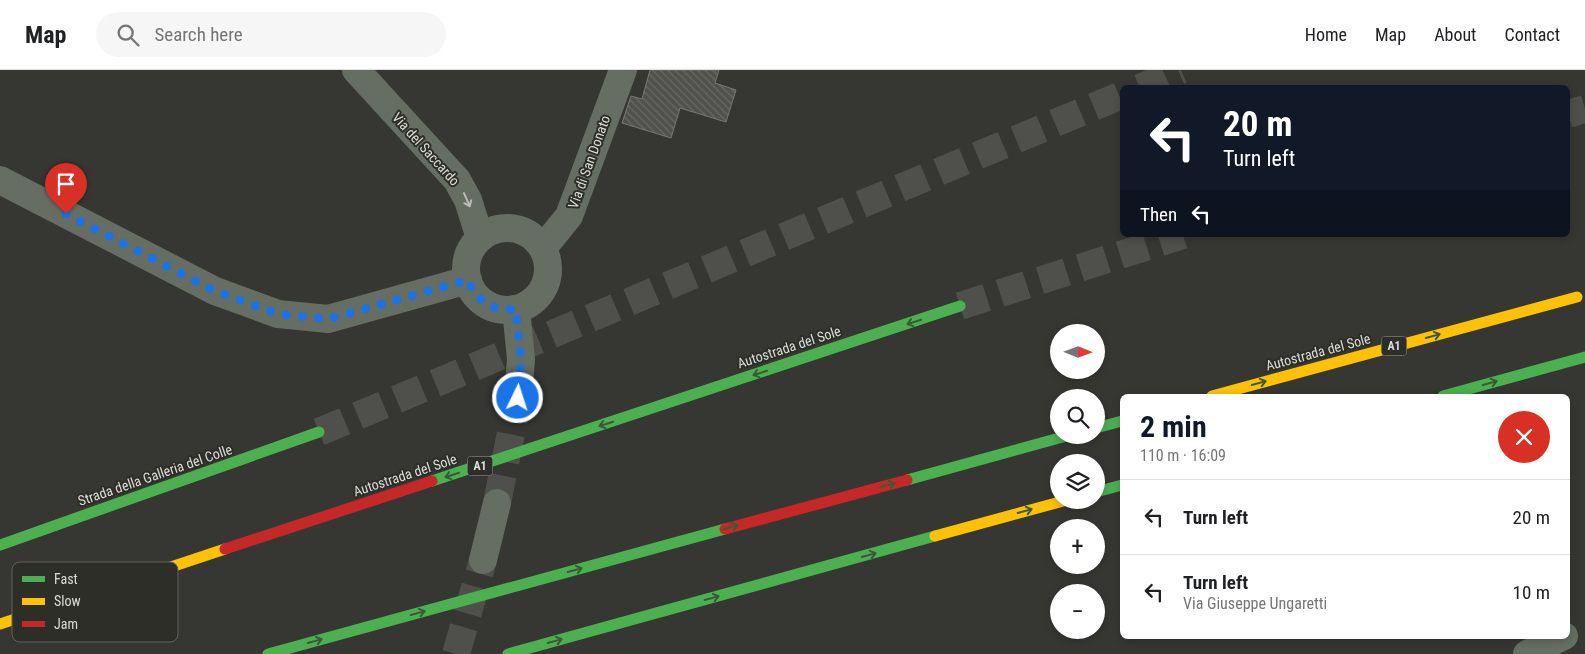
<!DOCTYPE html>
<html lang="en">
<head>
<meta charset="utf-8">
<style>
  body { margin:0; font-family:"Roboto Condensed",sans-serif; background:#f6f6f6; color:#202124; height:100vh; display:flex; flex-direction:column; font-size:19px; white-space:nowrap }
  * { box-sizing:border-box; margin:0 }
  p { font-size:16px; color:#757577 }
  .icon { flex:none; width:28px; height:28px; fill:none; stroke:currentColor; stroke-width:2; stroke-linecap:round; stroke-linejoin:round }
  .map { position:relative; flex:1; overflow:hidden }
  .sheet { position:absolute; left:1120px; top:324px; width:450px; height:245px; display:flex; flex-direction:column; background:#fff; border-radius:8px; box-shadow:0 2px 8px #0003 }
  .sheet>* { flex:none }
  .hud { position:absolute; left:1120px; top:15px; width:450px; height:152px; border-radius:8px; box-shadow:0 2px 8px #0003; background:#111827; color:#fff; overflow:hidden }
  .needle { width:32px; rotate:91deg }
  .controls { position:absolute; left:1050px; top:254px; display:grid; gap:10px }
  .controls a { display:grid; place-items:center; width:55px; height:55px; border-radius:50%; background:#fff; box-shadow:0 2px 8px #0003; font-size:25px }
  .pin { position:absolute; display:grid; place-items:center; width:42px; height:42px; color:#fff; margin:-51px -21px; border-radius:50% 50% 50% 0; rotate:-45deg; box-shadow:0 0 5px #0007 }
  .pin .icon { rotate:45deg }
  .me { position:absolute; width:55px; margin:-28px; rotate:4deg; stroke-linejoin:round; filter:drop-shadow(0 0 4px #0008) }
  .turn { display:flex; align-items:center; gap:18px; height:105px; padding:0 20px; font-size:22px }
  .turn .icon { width:65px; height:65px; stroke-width:2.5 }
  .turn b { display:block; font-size:35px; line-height:42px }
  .then { display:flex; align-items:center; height:48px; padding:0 20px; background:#0003; gap:10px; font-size:19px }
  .round { display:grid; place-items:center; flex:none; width:52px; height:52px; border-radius:26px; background:#f6f6f6 }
  .head { display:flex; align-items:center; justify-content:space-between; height:85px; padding:0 20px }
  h1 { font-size:30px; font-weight:700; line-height:38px; color:#111827 }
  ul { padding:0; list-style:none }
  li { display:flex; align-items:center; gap:15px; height:75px; padding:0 20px; border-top:1px solid #e0e0e0 }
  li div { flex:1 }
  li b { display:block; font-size:19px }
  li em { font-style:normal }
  header { display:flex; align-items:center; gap:30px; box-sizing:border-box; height:70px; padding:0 25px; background:#fff; border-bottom:1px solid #e0e0e0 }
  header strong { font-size:24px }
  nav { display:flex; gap:28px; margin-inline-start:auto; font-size:18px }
  .search { width:350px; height:45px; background:#f6f6f6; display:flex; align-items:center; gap:12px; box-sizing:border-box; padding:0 18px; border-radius:28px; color:#757577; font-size:19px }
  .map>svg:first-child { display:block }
  .building { fill:url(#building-back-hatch); stroke:#777773 }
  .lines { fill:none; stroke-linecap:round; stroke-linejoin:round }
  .street-tunnel { stroke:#4f504b; stroke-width:28; stroke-dasharray:28 14; stroke-linecap:butt }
  .secondary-tunnel { stroke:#4f504b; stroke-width:28; stroke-dasharray:28 14; stroke-linecap:butt }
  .highway-tunnel { stroke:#4f504b; stroke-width:28; stroke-dasharray:28 14; stroke-linecap:butt }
  .street { stroke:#666d63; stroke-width:28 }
  .fast { stroke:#4caf50; stroke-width:11 }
  .slow { stroke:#ffc107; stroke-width:11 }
  .jam { stroke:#c62828; stroke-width:11 }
  .oneway { stroke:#b9bbb5 }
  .oneway2 { stroke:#385b35 }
  .route { stroke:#1a73e8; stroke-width:9; stroke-dasharray:0 16.2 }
  .labels { text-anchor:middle; stroke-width:4; stroke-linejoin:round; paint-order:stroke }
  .shield { fill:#2d2e27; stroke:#a8a8a3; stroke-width:1 }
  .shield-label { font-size:12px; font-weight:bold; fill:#dcdcd8 }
  .street-label { font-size:14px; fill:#dcdcd8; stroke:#2d2e27 }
  .key { fill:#2d2e27; stroke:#62625c; stroke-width:1 }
  .key-label { font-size:14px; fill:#dcdcd8 }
</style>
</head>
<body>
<header>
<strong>Map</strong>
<div class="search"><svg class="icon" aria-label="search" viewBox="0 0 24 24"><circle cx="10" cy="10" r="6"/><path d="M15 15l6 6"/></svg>Search here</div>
<nav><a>Home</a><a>Map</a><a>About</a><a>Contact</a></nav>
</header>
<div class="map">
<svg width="1585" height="584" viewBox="0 0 1585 584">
  <defs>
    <pattern id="building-back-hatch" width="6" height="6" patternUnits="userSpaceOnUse" patternTransform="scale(1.25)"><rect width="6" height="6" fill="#50504d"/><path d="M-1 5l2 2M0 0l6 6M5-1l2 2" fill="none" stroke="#696966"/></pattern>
  </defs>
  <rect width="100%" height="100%" fill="#363732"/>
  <path class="building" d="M650 0H719L715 13 736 20 726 52 680 38 671 68 622 53 631 26 642 29Z"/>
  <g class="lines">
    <g class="street-tunnel">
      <path d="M497 433 518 328"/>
      <path d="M456 584 483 490"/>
    </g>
    <g class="secondary-tunnel">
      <path d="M1140 18 1181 0"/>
      <path d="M319 362 1122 25"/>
    </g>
    <g class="highway-tunnel">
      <path d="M1568 44 1585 39"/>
      <path d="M960 236 1183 165"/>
    </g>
    <g class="street">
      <path d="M356 0 457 110 468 130 480 168"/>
      <path d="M0 110 215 221 278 244 328 249 468 210"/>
      <circle cx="507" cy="199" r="41"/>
      <path d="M543 178 569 146 623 0"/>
      <path d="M516 239 521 289 518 328"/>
      <path d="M483 490 497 433"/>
      <path d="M1527 584 1564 566"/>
    </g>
    <g class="fast">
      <path d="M1443 326 1585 287"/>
      <path d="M1096 358 1122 351"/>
      <path d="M907 410 1070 365"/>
      <path d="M432 411 960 236"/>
      <path d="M1096 422 1122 415"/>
      <path d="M0 475 319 362"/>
      <path d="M268 584 725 459"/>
      <path d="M508 584 935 466"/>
    </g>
    <g class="slow">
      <path d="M1212 326 1577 227"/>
      <path d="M935 466 1067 430"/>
      <path d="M0 554 225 479"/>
    </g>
    <g class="jam">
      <path d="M725 459 907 410"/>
      <path d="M225 479 432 411"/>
    </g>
  </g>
  <defs><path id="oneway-shaft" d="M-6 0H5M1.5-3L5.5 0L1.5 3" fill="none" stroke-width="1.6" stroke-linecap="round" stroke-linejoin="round" transform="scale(1.25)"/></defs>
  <use class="oneway" href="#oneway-shaft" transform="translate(467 130) rotate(66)"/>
  <g class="oneway2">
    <use href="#oneway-shaft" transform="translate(914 252) rotate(162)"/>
    <use href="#oneway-shaft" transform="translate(1433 266) rotate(-15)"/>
    <use href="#oneway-shaft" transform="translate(760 303) rotate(162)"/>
    <use href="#oneway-shaft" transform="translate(1259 313) rotate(-15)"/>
    <use href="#oneway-shaft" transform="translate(1490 313) rotate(-15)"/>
    <use href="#oneway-shaft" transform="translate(606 354) rotate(162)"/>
    <use href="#oneway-shaft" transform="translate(452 405) rotate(162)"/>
    <use href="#oneway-shaft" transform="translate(888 415) rotate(-15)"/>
    <use href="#oneway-shaft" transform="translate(1025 441) rotate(-15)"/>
    <use href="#oneway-shaft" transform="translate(731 457) rotate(-15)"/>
    <use href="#oneway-shaft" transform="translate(869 485) rotate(-15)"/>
    <use href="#oneway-shaft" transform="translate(575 500) rotate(-15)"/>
    <use href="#oneway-shaft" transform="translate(712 528) rotate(-15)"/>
    <use href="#oneway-shaft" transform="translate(418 543) rotate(-15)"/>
    <use href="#oneway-shaft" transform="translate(315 571) rotate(-15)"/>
    <use href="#oneway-shaft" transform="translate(555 571) rotate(-15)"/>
  </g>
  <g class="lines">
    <path class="route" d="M66 144 215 221 278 244 328 249 468 210C478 233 492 241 516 239L521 289 518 328"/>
  </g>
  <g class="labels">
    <g class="shield">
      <rect x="1381.5" y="266.5" width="25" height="19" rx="4"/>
      <rect x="467.5" y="386.5" width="25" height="19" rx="4"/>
    </g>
    <g class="shield-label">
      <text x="1394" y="280">A1</text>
      <text x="480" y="400">A1</text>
    </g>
    <g class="street-label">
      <text transform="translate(426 79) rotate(48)" y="5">Via del Saccardo</text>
      <text transform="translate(589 92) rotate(-70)" y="5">Via di San Donato</text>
      <text transform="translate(789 277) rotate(-18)" y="5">Autostrada del Sole</text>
      <text transform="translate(1318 282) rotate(-15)" y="5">Autostrada del Sole</text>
      <text transform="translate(155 405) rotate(-19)" y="5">Strada della Galleria del Colle</text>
      <text transform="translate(405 405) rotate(-18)" y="5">Autostrada del Sole</text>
    </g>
  </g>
  <rect x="12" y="492" width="166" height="80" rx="8" class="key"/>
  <rect x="22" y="506" width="23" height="6" fill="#4caf50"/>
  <rect x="22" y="528" width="23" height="7" fill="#ffc107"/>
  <rect x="22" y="551" width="23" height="6" fill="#c62828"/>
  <g class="key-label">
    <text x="54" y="514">Fast</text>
    <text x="54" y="536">Slow</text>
    <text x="54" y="559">Jam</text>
  </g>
</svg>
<div class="controls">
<a><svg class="needle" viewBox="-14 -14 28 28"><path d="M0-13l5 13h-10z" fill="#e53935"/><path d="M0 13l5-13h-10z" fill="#757577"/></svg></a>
<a><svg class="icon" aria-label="search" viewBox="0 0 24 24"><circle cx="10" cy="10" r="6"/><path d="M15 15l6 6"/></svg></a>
<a><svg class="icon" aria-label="layers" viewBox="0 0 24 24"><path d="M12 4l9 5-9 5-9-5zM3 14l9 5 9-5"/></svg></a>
<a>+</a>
<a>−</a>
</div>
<div class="pin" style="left:66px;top:144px;background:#d93025"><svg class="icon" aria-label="arrive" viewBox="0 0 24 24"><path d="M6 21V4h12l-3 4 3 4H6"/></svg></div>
<svg class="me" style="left:518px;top:328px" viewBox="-20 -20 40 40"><circle r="17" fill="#1a73e8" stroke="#fff" stroke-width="3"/><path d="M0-11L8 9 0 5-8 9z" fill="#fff"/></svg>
<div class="hud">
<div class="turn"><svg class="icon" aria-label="left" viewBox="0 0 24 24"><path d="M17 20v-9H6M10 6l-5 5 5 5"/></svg><div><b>20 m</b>Turn left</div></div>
<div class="then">Then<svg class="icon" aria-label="left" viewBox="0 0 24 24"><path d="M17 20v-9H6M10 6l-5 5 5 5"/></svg></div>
</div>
<section class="sheet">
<div class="head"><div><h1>2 min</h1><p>110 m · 16:09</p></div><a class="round" style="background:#d93025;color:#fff"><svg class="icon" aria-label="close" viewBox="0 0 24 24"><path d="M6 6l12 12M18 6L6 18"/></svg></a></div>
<ul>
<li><svg class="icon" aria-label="left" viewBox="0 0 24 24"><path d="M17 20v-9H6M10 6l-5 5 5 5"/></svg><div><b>Turn left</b></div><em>20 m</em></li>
<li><svg class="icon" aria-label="left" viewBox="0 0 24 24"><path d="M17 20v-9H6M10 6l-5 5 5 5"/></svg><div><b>Turn left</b><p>Via Giuseppe Ungaretti</p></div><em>10 m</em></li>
</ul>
</section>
</div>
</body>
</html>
